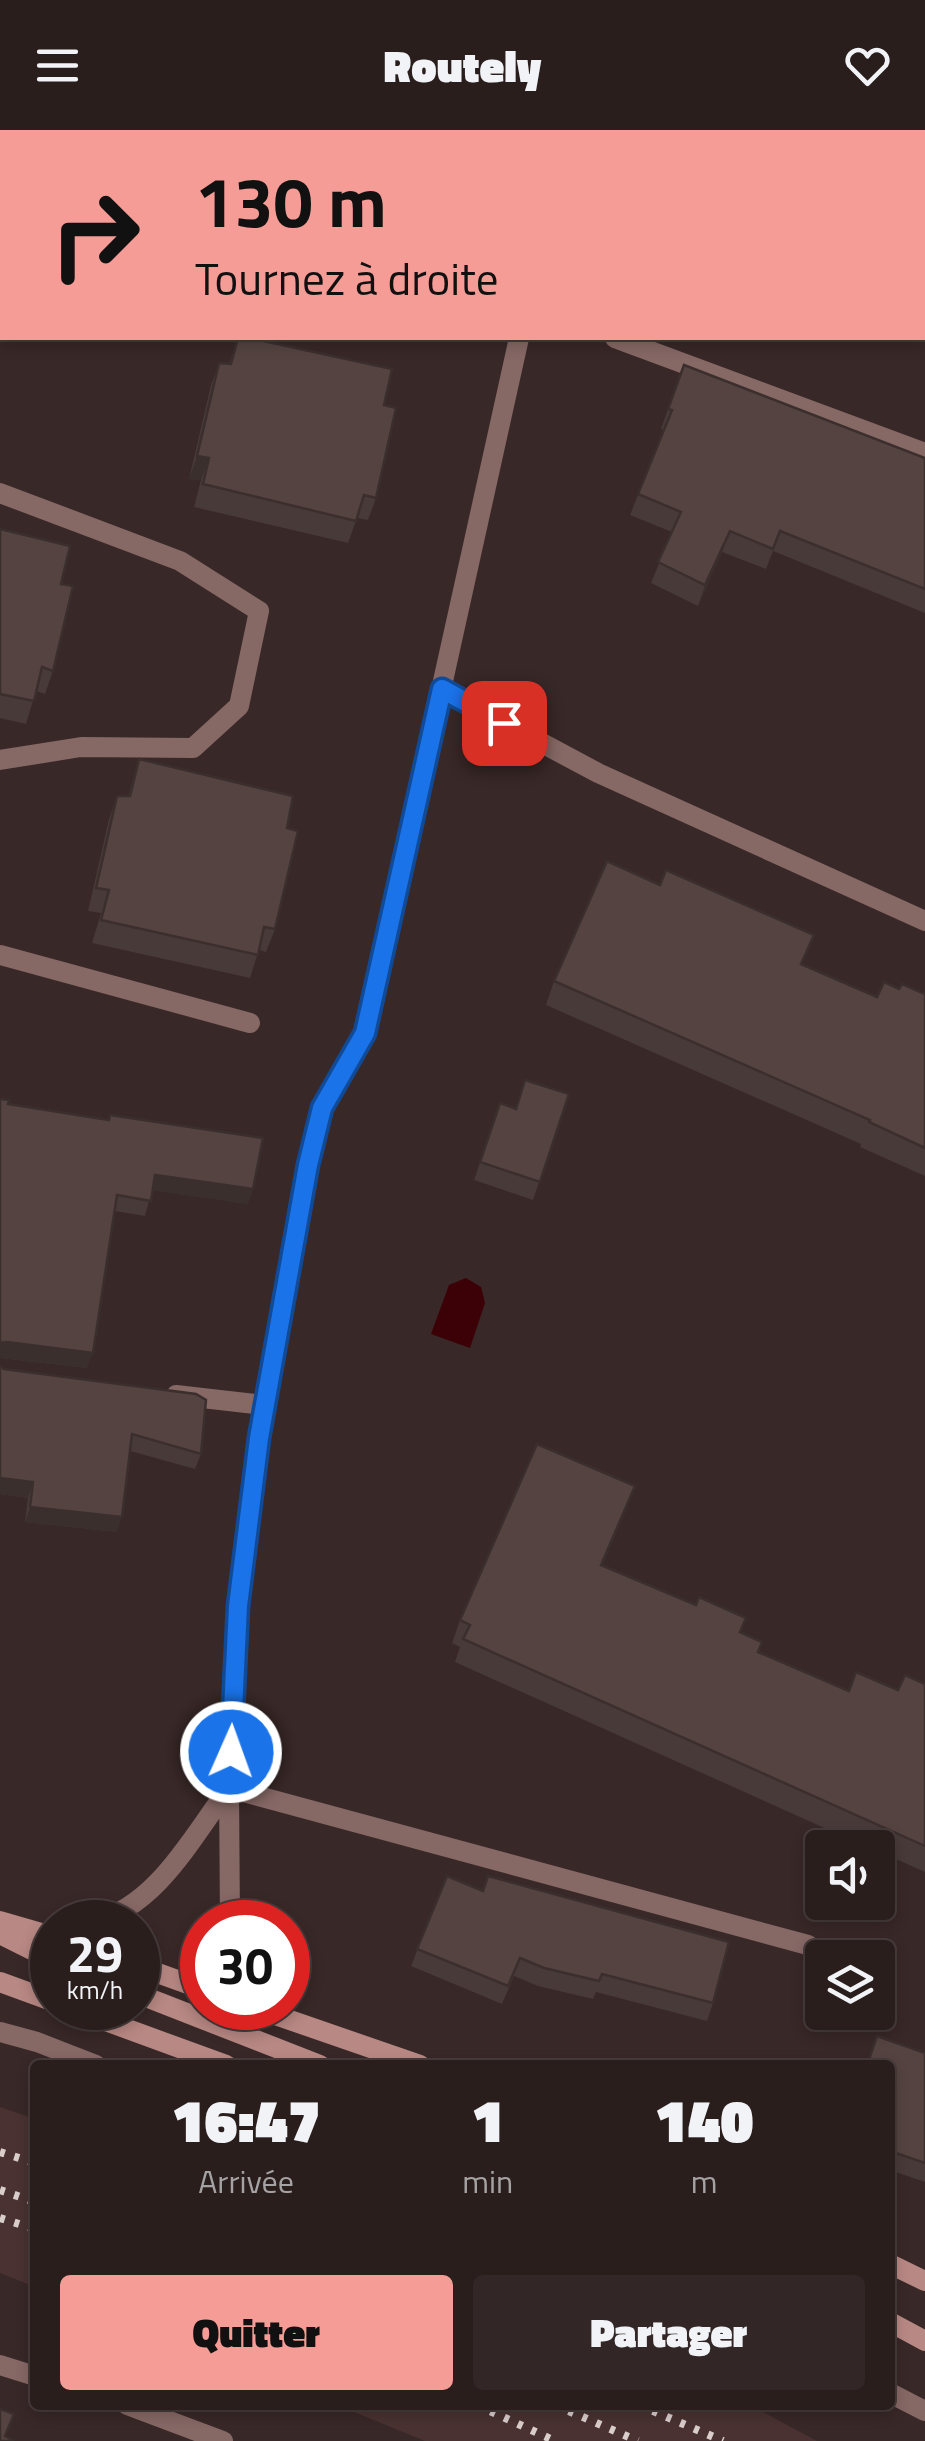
<!DOCTYPE html>
<html lang="fr">
<head>
<meta charset="utf-8">
<style>
  body { margin:0; font-family:"Titillium Web",sans-serif; background:#322726; color:#f1f3f6; height:100vh; display:flex; flex-direction:column; font-size:38px; white-space:nowrap }
  * { box-sizing:border-box; margin:0 }
  p { font-size:32px; color:#a5a2a4 }
  .icon { flex:none; width:55px; height:55px; fill:none; stroke:currentColor; stroke-width:2; stroke-linecap:round; stroke-linejoin:round }
  .map { position:relative; flex:1; overflow:hidden }
  .side { position:absolute; left:30px; top:1930px; width:865px; height:350px; display:flex; flex-direction:column; background:#2a1e1d; border-radius:10px; box-shadow:0 5px 15px #0003,0 0 0 2px #463c3b }
  .side>* { flex:none }
  .top-card { position:absolute; left:0px; top:0px; width:925px; height:210px; box-shadow:0 5px 15px #0003,0 0 0 2px #463c3b; background:#f59c96; color:#111; overflow:hidden }
  .fabs { position:absolute; left:805px; top:1700px; display:grid; gap:20px }
  .fabs a { display:grid; place-items:center; width:90px; height:90px; border-radius:10px; background:#2a1e1d; box-shadow:0 5px 15px #0003,0 0 0 2px #463c3b; font-size:50px }
  .speed { position:absolute; left:30px; top:1770px; display:flex; gap:20px; font-size:50px; font-weight:700; text-align:center }
  .speed>* { display:grid; place-content:center; width:130px; height:130px; border-radius:50%; background:#2a1e1d; box-shadow:0 5px 15px #0003,0 0 0 2px #463c3b; line-height:1 }
  .speed small { font-size:25px; font-weight:400 }
  .speed .limit { border:15px solid #d22; background:#fff; color:#111 }
  .pin { position:absolute; display:grid; place-items:center; width:85px; height:85px; color:#fff; margin:-42px; border-radius:20px; box-shadow:0 5px 15px #0006 }
  .me { position:absolute; width:110px; margin:-55px; rotate:2deg; stroke-linejoin:round; filter:drop-shadow(0 0 8px #0008) }
  .turn { display:flex; align-items:center; gap:35px; height:210px; padding:0 30px; font-size:45px }
  .turn .icon { width:130px; height:130px; stroke-width:2.5 }
  .turn b { display:block; font-size:70px; line-height:85px }
  .eta { display:flex; justify-content:space-evenly; align-items:center; height:170px; text-align:center }
  .eta b { font-size:60px; font-weight:800; line-height:70px }
  .primary-button { display:flex; gap:20px; margin-top:auto; padding:20px 30px }
  .primary-button a { flex:1; height:115px; border-radius:10px; background:#f59c96; color:#111; font-size:40px; font-weight:800; line-height:115px; text-align:center }
  .primary-button a+a { background:#322726; color:#f1f3f6 }
  header { display:flex; justify-content:space-between; align-items:center; height:130px; padding:0 30px; background:#2a1e1d; font-size:45px; font-weight:800 }
  .map>svg:first-child { display:block }
  .built { fill:#493231 }
  .water { fill:#3b0106 }
  .lines { fill:none; stroke-linecap:round; stroke-linejoin:round }
  .lane { stroke:#866865; stroke-width:20 }
  .street { stroke:#866865; stroke-width:20 }
  .secondary { stroke:#b88884; stroke-width:20 }
  .rail { stroke:#dacecd; stroke-width:8; stroke-dasharray:5 10; stroke-linecap:butt }
  .wall { fill:#483a38 }
  .shaded-wall { fill:#3b2f2e }
  .building { fill:#544341; stroke:#3b2f2e; stroke-width:2.5 }
  .route-casing { stroke:#114b97; stroke-width:25 }
  .route { stroke:#1a73e8; stroke-width:18 }
</style>
</head>
<body>
<header><svg class="icon" aria-label="menu" viewBox="0 0 24 24"><path d="M4 6h16M4 12h16M4 18h16"/></svg>Routely<svg class="icon" aria-label="heart" viewBox="0 0 24 24"><path d="M12 20l-8-8c-3-5 5-10 8-4 3-6 11-1 8 4z"/></svg></header>
<div class="map">
<svg width="925" height="2311" viewBox="0 0 925 2311">
  <rect width="100%" height="100%" fill="#382827"/>
  <g class="built">
    <path d="M0 1977 35 1989V2157L0 2143Z"/>
    <path d="M337 2275H750L817 2311H425Z"/>
  </g>
  <path class="water" d="M466 1148 481 1157 485 1173 470 1218 431 1204 449 1155Z"/>
  <g class="lines">
    <g class="lane">
      <path d="M386 0 392 2"/>
      <path d="M365 2V0"/>
      <path d="M0 97H2"/>
      <path d="M615 208 925 323"/>
      <path d="M0 363 180 431 259 481 239 576 193 618 81 617 0 630"/>
      <path d="M441 559 598 643 925 791"/>
      <path d="M0 825 250 893"/>
      <path d="M176 1265 264 1275"/>
      <path d="M229 1658 808 1815"/>
      <path d="M0 2235 35 2246"/>
      <path d="M127 2275 223 2311"/>
    </g>
    <g class="street">
      <path d="M566 2 567 0"/>
      <path d="M94 1792C157 1776 192 1707 229 1658"/>
      <path d="M230 1792 229 1658 237 1477 264 1275 308 1035 322 979 365 903 519 208"/>
      <path d="M0 1902 37 1912 96 1935"/>
      <path d="M890 2263 925 2281"/>
    </g>
    <g class="secondary">
      <path d="M0 1791 52 1806"/>
      <path d="M0 1804 52 1830"/>
      <path d="M138 1836 202 1859"/>
      <path d="M0 1852 52 1871"/>
      <path d="M138 1864 320 1935"/>
      <path d="M70 1878 226 1935"/>
      <path d="M255 1878 420 1935"/>
      <path d="M890 2134 925 2151"/>
      <path d="M890 2192 925 2211"/>
    </g>
    <g class="rail">
      <path d="M0 2022 35 2033"/>
      <path d="M0 2060 35 2072"/>
      <path d="M0 2088 35 2099"/>
      <path d="M477 2275 555 2311"/>
      <path d="M555 2275 638 2311"/>
      <path d="M639 2275 723 2311"/>
    </g>
  </g>
  <g class="wall">
    <path d="M0 0 2 2V62L0 61Z"/>
    <path d="M238 208 384 275 376 368 368 390 357 388 348 413 194 377 201 350 189 349 211 255 219 233 229 234Z"/>
    <path d="M684 235 925 328V483L773 421 766 439 722 422 698 476 651 453 672 402 630 385 664 300 661 299Z"/>
    <path d="M0 399 61 454 53 541 45 564 36 561 26 594 0 588Z"/>
    <path d="M139 629 287 698 275 799 266 822 259 820 250 848 92 813 101 783 88 781 109 689 117 666H128Z"/>
    <path d="M803 835 877 867 899 859 925 864V1046L860 1017 861 1014 546 875 554 851Z"/>
    <path d="M525 950 569 964 533 1070 474 1050 500 973 515 979Z"/>
    <path d="M0 969 8 974 248 1074 152 1060 145 1086 115 1081 87 1238 0 1228Z"/>
    <path d="M0 1236 201 1324 195 1339 130 1321 117 1402 25 1392 28 1368 0 1364Z"/>
    <path d="M627 1378 602 1436 696 1475 746 1488 741 1503 758 1523 849 1561 898 1560 925 1554V1742L878 1721V1718H869L455 1532 460 1517 452 1513 460 1490Z"/>
    <path d="M447 1746 713 1873 707 1891 596 1862 593 1869 538 1856 514 1846 502 1874 411 1836Z"/>
    <path d="M925 1923V2052L890 2040V1935Z"/>
  </g>
  <g class="shaded-wall">
    <path d="M197 326 209 328 201 350 189 349Z"/>
    <path d="M730 401 722 422 698 476 705 455Z"/>
    <path d="M155 1045 253 1059 248 1074 149 1060Z"/>
    <path d="M7 1212 93 1223 87 1238 0 1228V1213Z"/>
    <path d="M0 1348 33 1352 28 1368 0 1364Z"/>
    <path d="M635 1356 627 1378 593 1457 601 1435Z"/>
    <path d="M30 1377 122 1387 117 1402 25 1392Z"/>
  </g>
  <g class="building">
    <path d="M0 0H283L282 2H2V31H0Z"/>
    <path d="M741 0H849L848 2H740Z"/>
    <path d="M238 208H250L392 239 384 275 396 278 376 368 364 365 356 391 203 354 209 328 197 326 219 233 231 234Z"/>
    <path d="M684 235 925 328V459L780 401 773 419 730 401 705 455 658 432 681 382 638 364 672 280 668 279Z"/>
    <path d="M0 399 70 416 61 454 73 456 53 541 42 537 34 571 0 564Z"/>
    <path d="M139 629 293 666 287 698 298 701 275 799 264 797 258 825 101 790 109 760 96 758 117 666H130Z"/>
    <path d="M607 731 660 755 666 740 814 805 801 834 877 867 884 852 899 859 902 854 925 864V1018L869 992 870 990 554 851Z"/>
    <path d="M525 950 569 964 540 1052 480 1032 500 973 516 979Z"/>
    <path d="M0 969 9 970 8 974 109 990 110 985 263 1008 253 1059 155 1045 151 1071 117 1065 93 1223 7 1212 0 1213Z"/>
    <path d="M0 1236 4 1239 196 1264 206 1270 201 1324 132 1304 122 1387 30 1377 33 1352 0 1348Z"/>
    <path d="M537 1314 635 1356 601 1435 696 1475 699 1467 746 1488 740 1502 762 1512 758 1522 849 1561 856 1542 898 1560 905 1545 925 1554V1716L463 1509 470 1495 460 1490Z"/>
    <path d="M447 1746 483 1761 488 1746 729 1812 713 1873 602 1844 599 1851 544 1838 520 1828 508 1856 417 1819Z"/>
    <path d="M877 1906 925 1923V2033L890 2021V1935H867Z"/>
    <path d="M0 2279 14 2284 5 2306 13 2310V2311H0Z"/>
  </g>
  <g class="lines">
    <defs>
      <path id="route" d="M231 1622 238 1476 259 1308 308 1035 322 978 365 903 442 559 504 593"/>
    </defs>
    <use href="#route" class="route-casing"/>
    <use href="#route" class="route"/>
  </g>
</svg>
<div class="fabs">
<a><svg class="icon" aria-label="sound" viewBox="0 0 24 24"><path d="M4 9h4l5-4v14l-5-4H4zM17 9q2 3 0 6"/></svg></a>
<a><svg class="icon" aria-label="layers" viewBox="0 0 24 24"><path d="M12 4l9 5-9 5-9-5zM3 14l9 5 9-5"/></svg></a>
</div>
<div class="speed"><div>29<small>km/h</small></div><div class="limit">30</div></div>
<div class="pin" style="left:504px;top:593px;background:#d93025"><svg class="icon" aria-label="arrive" viewBox="0 0 24 24"><path d="M6 21V4h12l-3 4 3 4H6"/></svg></div>
<svg class="me" style="left:231px;top:1622px" viewBox="-20 -20 40 40"><circle r="17" fill="#1a73e8" stroke="#fff" stroke-width="3"/><path d="M0-11L8 9 0 5-8 9z" fill="#fff"/></svg>
<div class="top-card">
<div class="turn"><svg class="icon" aria-label="right" viewBox="0 0 24 24"><path d="M7 20v-9h11M14 6l5 5-5 5"/></svg><div><b>130 m</b>Tournez à droite</div></div>
</div>
<section class="side">
<div class="eta">
<div><b>16:47</b><p>Arrivée</p></div>
<div><b>1</b><p>min</p></div>
<div><b>140</b><p>m</p></div>
</div>
<div class="primary-button"><a>Quitter</a><a>Partager</a></div>
</section>
</div>
</body>
</html>
